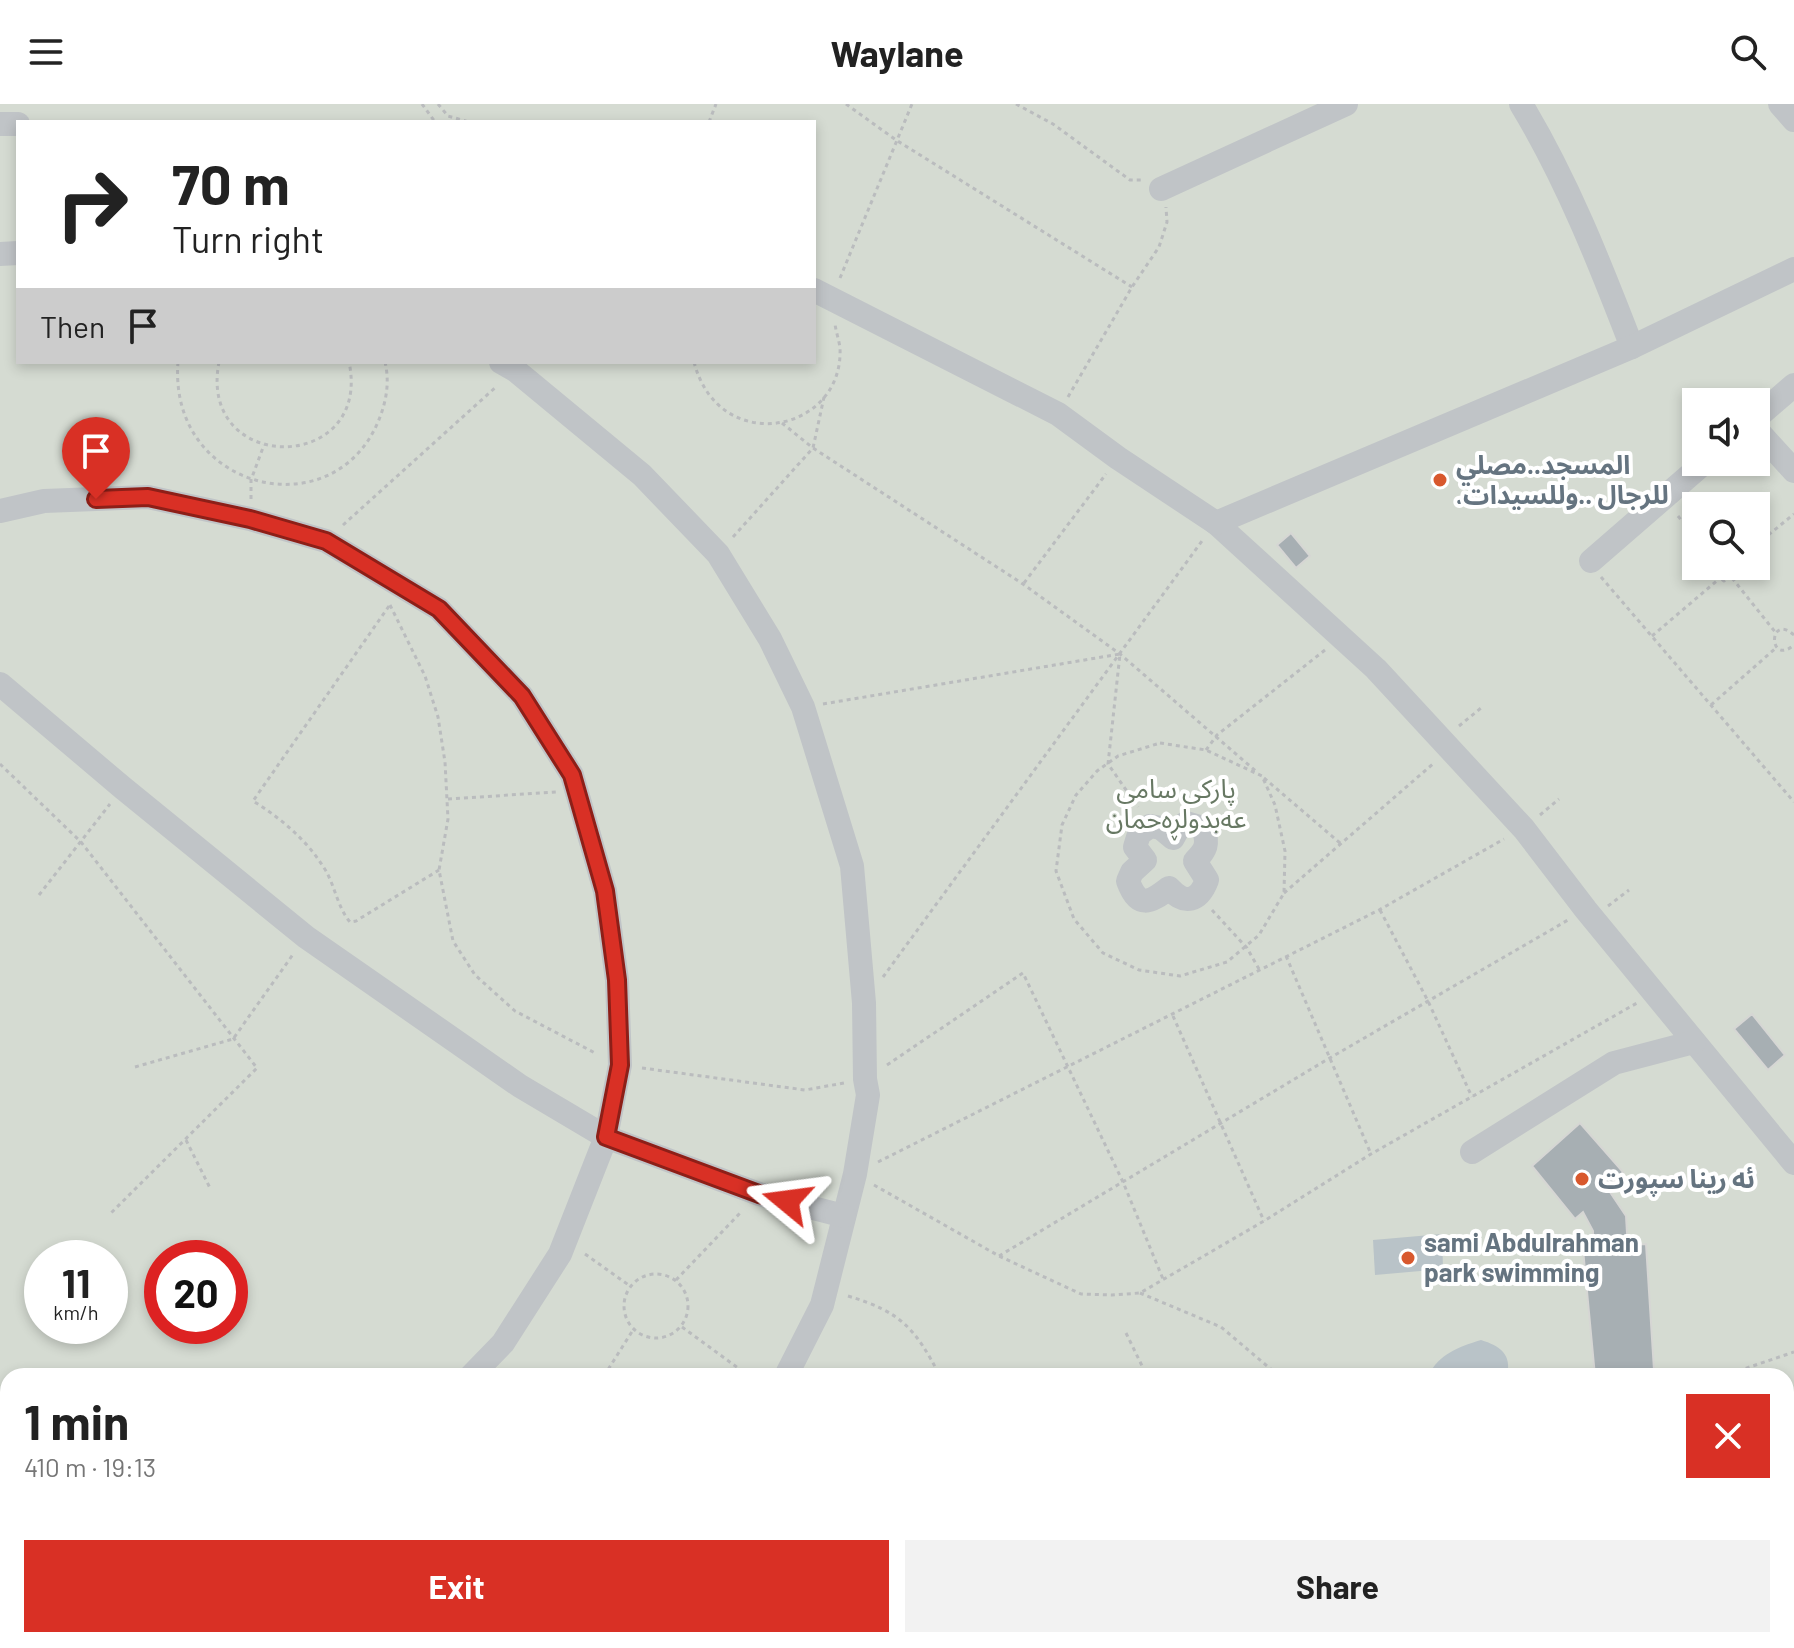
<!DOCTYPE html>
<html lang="en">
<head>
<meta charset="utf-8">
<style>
  body { margin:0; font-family:Barlow,"Noto Sans Arabic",sans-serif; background:#f2f2f2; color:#222; height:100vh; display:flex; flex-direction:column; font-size:30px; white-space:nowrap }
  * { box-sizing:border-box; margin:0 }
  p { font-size:26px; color:#767676 }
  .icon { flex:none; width:44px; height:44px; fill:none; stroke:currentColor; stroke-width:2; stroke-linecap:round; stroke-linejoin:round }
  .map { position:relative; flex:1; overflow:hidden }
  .side { position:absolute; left:0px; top:1264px; width:1794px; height:280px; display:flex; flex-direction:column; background:#fff; border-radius:24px 24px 0 0; box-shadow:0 4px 12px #0003 }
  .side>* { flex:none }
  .hud { position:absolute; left:16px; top:16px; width:800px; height:244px; border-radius:0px; box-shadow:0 4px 12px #0003; background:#fff; color:#222; overflow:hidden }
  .buttons { position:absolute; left:1682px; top:284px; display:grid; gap:16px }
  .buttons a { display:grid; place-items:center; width:88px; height:88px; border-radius:0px; background:#fff; box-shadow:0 4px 12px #0003; font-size:40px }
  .speed { position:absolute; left:24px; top:1136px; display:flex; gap:16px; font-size:40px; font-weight:700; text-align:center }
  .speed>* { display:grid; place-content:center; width:104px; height:104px; border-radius:50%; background:#fff; box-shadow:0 4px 12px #0003; line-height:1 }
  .speed small { font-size:20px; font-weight:400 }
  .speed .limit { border:12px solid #d22; background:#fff; color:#111 }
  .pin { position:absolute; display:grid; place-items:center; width:68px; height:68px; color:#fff; margin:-82px -34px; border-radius:50% 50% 50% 0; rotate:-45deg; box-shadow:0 0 8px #0007 }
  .pin .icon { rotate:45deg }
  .me { position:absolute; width:88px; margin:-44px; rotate:286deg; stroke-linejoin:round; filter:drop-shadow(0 0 6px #0008) }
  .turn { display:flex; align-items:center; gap:28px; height:168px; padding:0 24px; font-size:36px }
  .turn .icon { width:104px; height:104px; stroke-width:2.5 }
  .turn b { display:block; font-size:56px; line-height:68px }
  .then { display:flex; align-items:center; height:76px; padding:0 24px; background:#0003; gap:16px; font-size:30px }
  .round { display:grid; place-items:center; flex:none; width:84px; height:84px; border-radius:0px; background:#f2f2f2 }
  .head { display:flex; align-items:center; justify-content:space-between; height:136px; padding:0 24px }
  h1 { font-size:48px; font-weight:700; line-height:60px }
  .cta { display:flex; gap:16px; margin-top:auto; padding:16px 24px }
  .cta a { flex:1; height:92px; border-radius:0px; background:#d93025; color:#fff; font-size:32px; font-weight:700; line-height:92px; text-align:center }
  .cta a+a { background:#f2f2f2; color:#222 }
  header { display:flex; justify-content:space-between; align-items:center; height:104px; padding:0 24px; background:#fff; font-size:36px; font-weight:700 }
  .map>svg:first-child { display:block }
  .green { fill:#d5dbd2; fill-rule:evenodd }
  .water { fill:#b9c3c8 }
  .building { fill:#a7afb3; stroke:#d6d6d4; stroke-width:2 }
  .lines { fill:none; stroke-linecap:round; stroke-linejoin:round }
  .path { stroke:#babcbe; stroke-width:3; stroke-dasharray:4 4; stroke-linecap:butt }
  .minor { stroke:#c0c4c7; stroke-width:24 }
  .route-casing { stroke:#8d1f18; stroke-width:20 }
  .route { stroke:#d93025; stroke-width:14 }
  .poi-dot { fill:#d8582d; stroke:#fff; stroke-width:3 }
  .labels { text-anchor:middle; stroke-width:8; stroke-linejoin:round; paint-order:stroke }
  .poi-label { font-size:26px; font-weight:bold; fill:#657480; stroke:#fff; text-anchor:start }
  .park-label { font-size:26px; fill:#677863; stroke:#fff }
</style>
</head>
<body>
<header><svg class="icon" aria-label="menu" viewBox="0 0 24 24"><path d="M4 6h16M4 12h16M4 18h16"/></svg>Waylane<svg class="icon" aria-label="search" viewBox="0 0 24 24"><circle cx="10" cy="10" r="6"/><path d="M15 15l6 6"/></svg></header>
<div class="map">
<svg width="1794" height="1544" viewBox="0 0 1794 1544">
  <rect width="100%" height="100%" fill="#f4f4f1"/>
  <path class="green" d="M0 0H1794V1544H0ZM18 18H814V258H18ZM1696 298H1756V358H1696ZM1696 402H1756V462H1696ZM42 1154H110V1222H42ZM162 1154H230V1222H162ZM8 1272H1786V1536H8Z"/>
  <g class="water">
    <path d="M1442 1130 1443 1165 1375 1171 1373 1136Z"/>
    <path d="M1481 1236C1500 1242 1512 1250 1507 1272H1428C1439 1250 1458 1243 1481 1236Z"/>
  </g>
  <g class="building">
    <path d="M1291 429 1310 452 1296 464 1277 441Z"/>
    <path d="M1752 910 1785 951 1768 966 1734 925Z"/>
    <path d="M1580 1019 1623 1068 1608 1085 1626 1112 1627 1129 1631 1141 1593 1144V1127L1583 1108 1575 1115 1532 1062Z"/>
    <path d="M1646 1140 1654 1266 1595 1272 1583 1145Z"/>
  </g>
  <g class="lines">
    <g class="path">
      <path d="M422 0 435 18"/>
      <path d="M438 0 448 12 469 18"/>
      <path d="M846 0 896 36 1132 183"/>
      <path d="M1016 0 1053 20 1130 76H1143"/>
      <path d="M709 18 716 0"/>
      <path d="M840 174 912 0"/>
      <path d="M178 258C168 386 332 426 378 318 386 299 390 279 385 258"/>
      <path d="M219 258C197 372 373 370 349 258"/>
      <path d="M694 258C719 354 844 329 840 244 839 236 836 228 835 220"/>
      <path d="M1068 293 1132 183 1159 143 1167 118 1166 103"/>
      <path d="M782 319 813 344 1023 480 1120 550 1258 669"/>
      <path d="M251 395V376L264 341"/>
      <path d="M1678 412 1696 434"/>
      <path d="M343 421 497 282"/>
      <path d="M733 433 813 344 824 293"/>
      <path d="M1756 441 1794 410"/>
      <path d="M1718 462 1717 472 1724 477 1734 472 1733 462"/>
      <path d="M1601 473 1794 698"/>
      <path d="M1732 474 1776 529"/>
      <path d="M1024 479 1106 370"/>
      <path d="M390 501 425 572 438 613 445 658 448 715 439 766 453 837 475 871 515 907 597 950"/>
      <path d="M389 502 253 697C282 715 308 737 326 767 335 783 338 804 350 818L356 817 439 766"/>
      <path d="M1794 531C1768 508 1768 563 1794 541"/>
      <path d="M1652 532 1719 475"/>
      <path d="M823 600 1120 550 1108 660 1138 703"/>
      <path d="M1711 601 1777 543"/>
      <path d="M1459 622 1481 604"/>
      <path d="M1160 639 1206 646 1262 672 1275 701 1285 747 1284 789 1259 831 1227 858 1180 872 1139 866 1103 849 1074 815 1056 767 1062 721 1076 691 1097 667 1118 652Z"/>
      <path d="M1206 646 1217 631 1325 546"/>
      <path d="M0 660 81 738 257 964 110 1110"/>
      <path d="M1264 674 1340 739"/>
      <path d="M448 695 556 688"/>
      <path d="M1540 711 1559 695"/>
      <path d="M1284 789 1434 659"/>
      <path d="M39 791 110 700"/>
      <path d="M1608 802 1629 786"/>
      <path d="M1212 806 1247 844 1259 865"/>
      <path d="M1380 806 1428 897 1472 993"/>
      <path d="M1286 852 1371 1050"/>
      <path d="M883 873 1202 437"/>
      <path d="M1173 912 1264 1117"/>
      <path d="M887 961 1023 869 1123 1078 1163 1175"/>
      <path d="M135 963 233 935 294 849"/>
      <path d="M642 964 805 986 844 979"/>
      <path d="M186 1036 210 1084"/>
      <path d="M878 1058 1379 806 1504 735"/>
      <path d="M874 1081 999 1152 1081 1190 1112 1191 1140 1189 1264 1117 1371 1050 1637 899"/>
      <path d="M585 1150 630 1182"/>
      <path d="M999 1152 1328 955 1568 816"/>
      <circle cx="656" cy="1202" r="32"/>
      <path d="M676 1176 742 1107"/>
      <path d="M1140 1189 1221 1223 1279 1272"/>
      <path d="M848 1192C901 1208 915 1224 940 1272"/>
      <path d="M682 1223 749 1272"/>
      <path d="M1126 1229 1147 1272"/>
      <path d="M604 1272 633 1226"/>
      <path d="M1723 1272 1794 1248"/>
      <path d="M1786 1372 1794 1369"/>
      <path d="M1786 1403 1794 1421"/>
      <path d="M1786 1517 1794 1514"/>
      <path d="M608 1536 610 1544"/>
      <path d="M885 1536 888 1544"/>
      <path d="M1062 1536 1066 1544"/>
      <path d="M1273 1536 1277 1544"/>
      <path d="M1523 1536 1542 1544"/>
      <path d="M1697 1544 1724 1536"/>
    </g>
    <g class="minor">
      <path d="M1521 0C1567 76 1600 160 1632 243"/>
      <path d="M1780 0 1794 16"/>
      <path d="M0 20H18"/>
      <path d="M1161 85 1346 0"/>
      <path d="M0 150 18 149"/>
      <path d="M814 186 1058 310 1118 354 1216 419 1376 565 1524 725 1586 806 1794 1059"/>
      <path d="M501 258 515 266 642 371 718 450 770 535 803 603 852 762 864 899 865 975 868 991 855 1070 822 1201 786 1272"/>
      <path d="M1756 314 1794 281"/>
      <path d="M1756 325 1794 367"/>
      <path d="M0 407 44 397 148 393 250 415 326 437 439 505 522 592 572 671 605 787 617 876 620 961 606 1033 560 1150 503 1239 471 1272"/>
      <path d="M1216 419 1632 243 1794 165"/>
      <path d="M1591 457 1705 358"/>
      <path d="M0 580 123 684 306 833 520 982 606 1033 759 1090 844 1112"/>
      <path d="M1186 719 1203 724C1209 740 1206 746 1195 757L1207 776C1199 797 1185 802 1169 784 1150 799 1138 805 1128 777L1132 768 1145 756 1135 743 1139 730 1150 722 1161 724 1173 734 1178 725Z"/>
      <path d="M1472 1048 1614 959 1694 938"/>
      <path d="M0 1427 8 1429"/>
      <path d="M754 1536 757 1544"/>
      <path d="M534 1544 546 1536"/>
      <path d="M1779 1544 1794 1539"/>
    </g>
  </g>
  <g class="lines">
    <defs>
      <path id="route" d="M96 395 148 393 250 415 326 437 439 505 522 592 572 671 605 787 617 876 620 961 606 1033 759 1090 787 1097"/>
    </defs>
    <use href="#route" class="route-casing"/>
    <use href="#route" class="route"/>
  </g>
  <g class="poi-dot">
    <circle cx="1440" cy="376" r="8"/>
    <circle cx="1582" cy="1075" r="8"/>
    <circle cx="1408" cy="1154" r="8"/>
  </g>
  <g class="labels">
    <g class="poi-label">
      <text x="1456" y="370">المسجد..مصلي<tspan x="1456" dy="30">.للرجال ..وللسيدات</tspan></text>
      <text x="1598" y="1084">ئه رينا سپورت</text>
      <text x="1424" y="1148">sami Abdulrahman<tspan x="1424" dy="30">park swimming</tspan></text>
    </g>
    <g class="park-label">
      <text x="1176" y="694">پارکی سامی<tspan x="1176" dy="30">عەبدولڕەحمان</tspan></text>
    </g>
  </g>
</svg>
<div class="buttons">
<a><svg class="icon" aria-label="sound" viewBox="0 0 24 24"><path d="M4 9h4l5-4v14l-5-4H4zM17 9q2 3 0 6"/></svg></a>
<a><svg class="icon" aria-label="search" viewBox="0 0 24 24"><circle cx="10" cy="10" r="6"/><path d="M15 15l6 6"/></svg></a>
</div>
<div class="speed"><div>11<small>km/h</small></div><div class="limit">20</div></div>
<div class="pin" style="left:96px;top:395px;background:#d93025"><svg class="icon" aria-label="arrive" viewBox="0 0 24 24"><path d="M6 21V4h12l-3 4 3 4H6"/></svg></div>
<svg class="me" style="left:787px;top:1097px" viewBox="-20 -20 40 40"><path d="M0-17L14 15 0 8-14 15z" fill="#d93025" stroke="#fff" stroke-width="4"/></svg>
<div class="hud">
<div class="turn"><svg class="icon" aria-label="right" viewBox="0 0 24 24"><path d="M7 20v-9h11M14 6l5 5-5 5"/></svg><div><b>70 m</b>Turn right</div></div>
<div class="then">Then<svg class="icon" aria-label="arrive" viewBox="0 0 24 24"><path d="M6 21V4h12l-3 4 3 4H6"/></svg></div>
</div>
<section class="side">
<div class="head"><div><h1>1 min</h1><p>410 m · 19:13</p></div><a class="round" style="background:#d93025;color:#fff"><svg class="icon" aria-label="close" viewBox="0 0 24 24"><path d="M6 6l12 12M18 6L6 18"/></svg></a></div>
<div class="cta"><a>Exit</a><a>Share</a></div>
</section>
</div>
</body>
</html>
